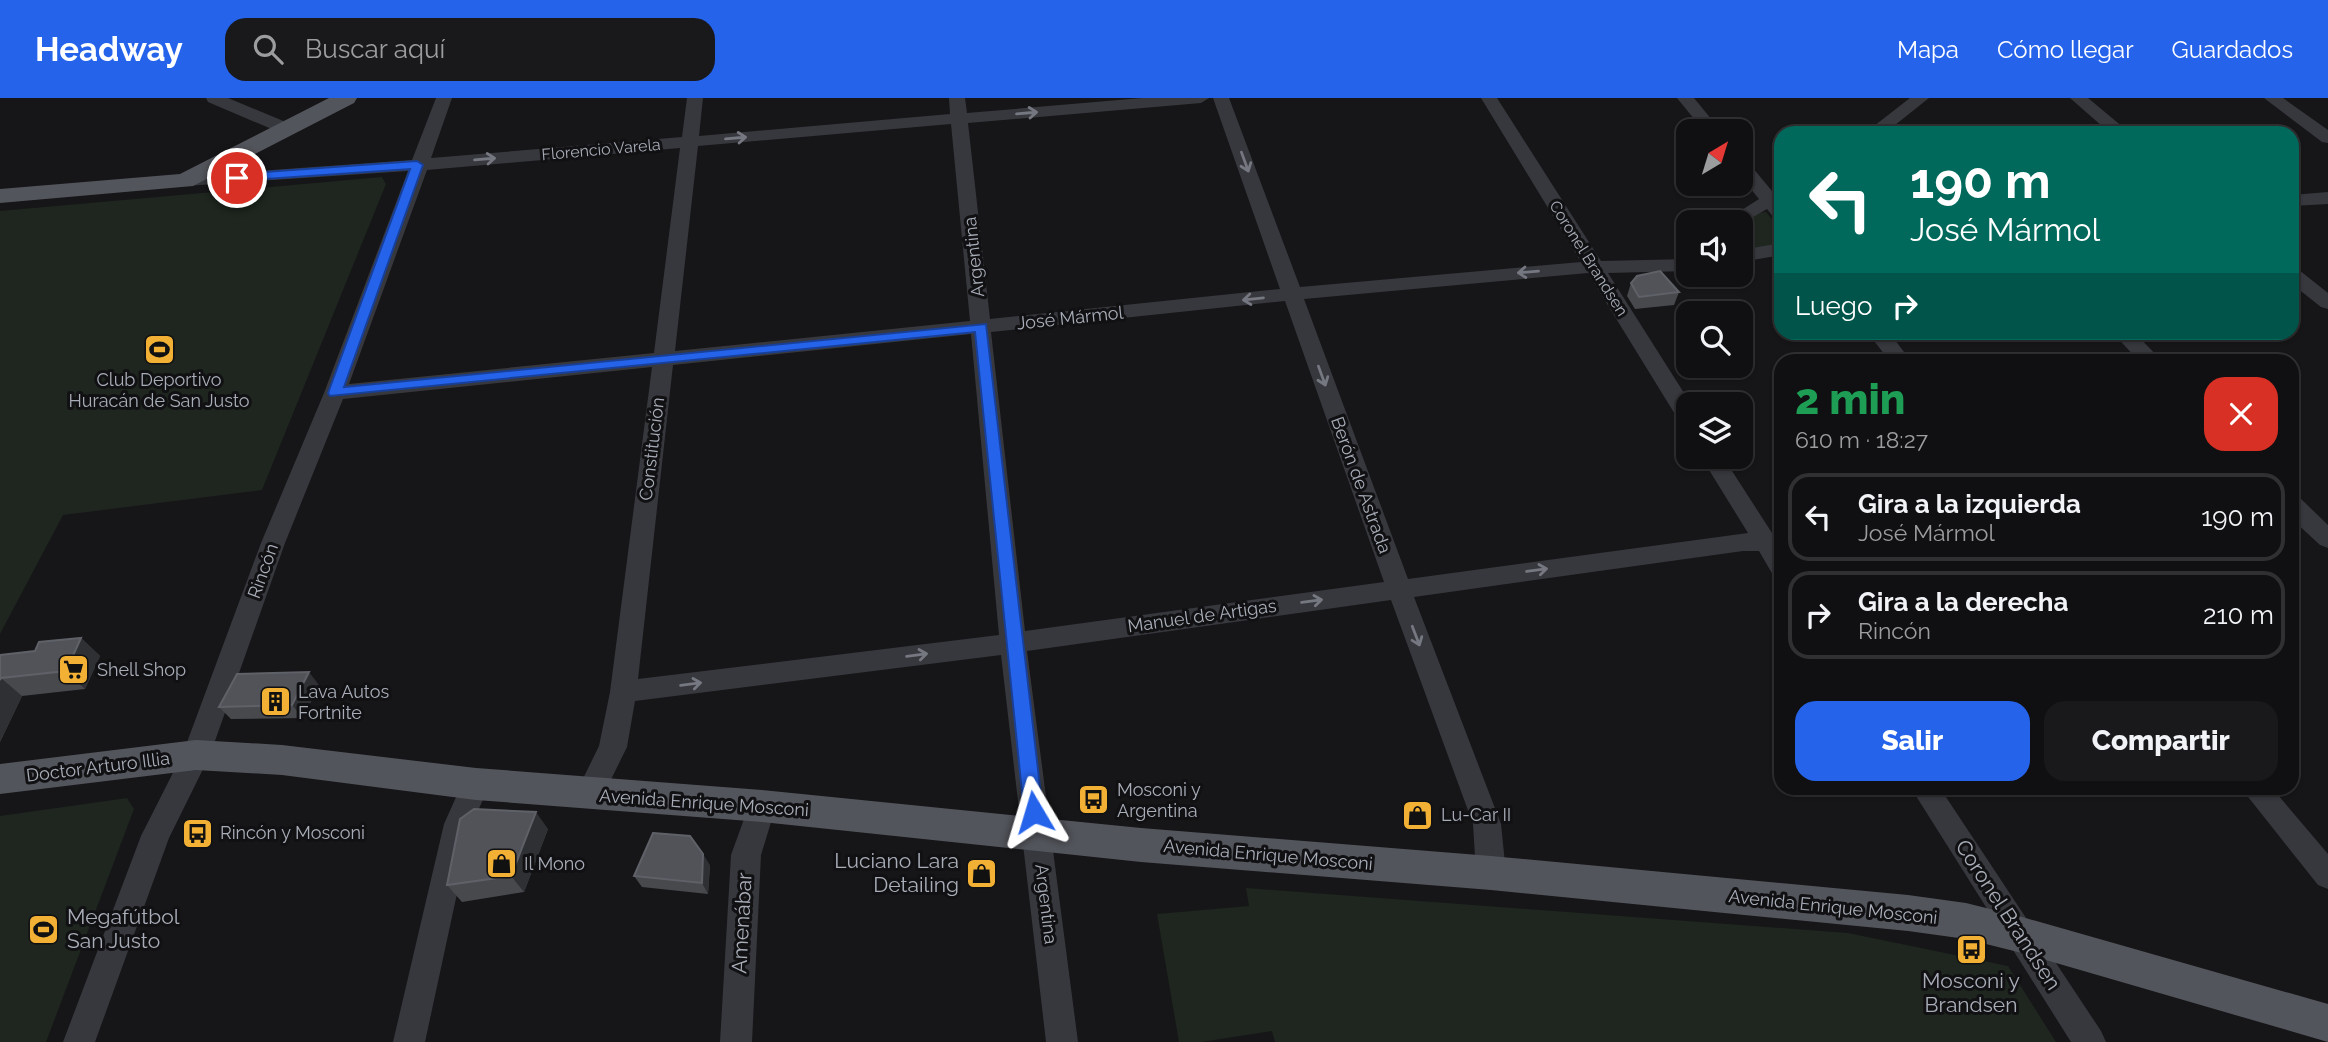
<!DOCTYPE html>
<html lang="es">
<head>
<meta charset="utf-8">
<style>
  body { margin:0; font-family:Raleway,sans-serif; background:#19191b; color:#f1f3f6; height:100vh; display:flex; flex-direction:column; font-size:26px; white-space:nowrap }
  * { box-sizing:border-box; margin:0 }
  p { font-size:23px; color:#9c9d9f }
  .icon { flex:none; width:38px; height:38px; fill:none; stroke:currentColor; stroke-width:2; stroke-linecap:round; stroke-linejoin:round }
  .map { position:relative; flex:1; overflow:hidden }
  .drawer { position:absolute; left:1774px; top:256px; width:525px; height:441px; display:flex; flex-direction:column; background:#101012; border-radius:21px; box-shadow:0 2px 5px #0004,0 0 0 2px #303032 }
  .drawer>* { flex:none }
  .hud { position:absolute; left:1774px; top:28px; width:525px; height:214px; border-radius:21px; box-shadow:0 2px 5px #0004,0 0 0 2px #303032; background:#00695c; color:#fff; overflow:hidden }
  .needle { width:46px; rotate:38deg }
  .tools { position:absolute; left:1676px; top:21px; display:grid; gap:14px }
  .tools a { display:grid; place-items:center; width:77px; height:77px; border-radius:14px; background:#101012; box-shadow:0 2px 5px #0004,0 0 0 2px #303032; font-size:35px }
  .pin { position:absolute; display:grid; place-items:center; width:60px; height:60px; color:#fff; margin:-30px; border:4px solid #fff; border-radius:50%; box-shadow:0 2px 7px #0007 }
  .me { position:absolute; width:77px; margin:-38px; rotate:353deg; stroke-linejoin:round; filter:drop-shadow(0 0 5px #0008) }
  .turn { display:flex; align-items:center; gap:24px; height:147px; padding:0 21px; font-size:32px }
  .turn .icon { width:91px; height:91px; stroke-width:2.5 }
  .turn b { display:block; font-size:49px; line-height:60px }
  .then { display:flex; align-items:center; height:66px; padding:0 21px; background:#0003; gap:14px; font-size:26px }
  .round { display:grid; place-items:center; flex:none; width:74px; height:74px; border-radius:21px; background:#19191b }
  .summary { display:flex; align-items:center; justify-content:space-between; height:119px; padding:0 21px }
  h1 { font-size:42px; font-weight:800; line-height:52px; color:#1e9e55 }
  .button { display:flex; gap:14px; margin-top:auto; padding:14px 21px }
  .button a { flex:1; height:80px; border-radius:21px; background:#2563eb; color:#fff; font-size:28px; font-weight:800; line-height:80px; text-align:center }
  .button a+a { background:#19191b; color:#f1f3f6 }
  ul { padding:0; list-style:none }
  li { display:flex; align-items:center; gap:21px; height:88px; margin:0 14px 10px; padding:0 7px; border:4px solid #303032; border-radius:21px }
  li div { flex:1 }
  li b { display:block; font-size:26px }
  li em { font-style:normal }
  header { display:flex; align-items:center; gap:42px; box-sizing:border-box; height:98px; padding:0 35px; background:#2563eb; color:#fff }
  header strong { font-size:33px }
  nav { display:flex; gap:38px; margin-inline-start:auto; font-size:24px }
  .search { width:490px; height:63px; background:#19191b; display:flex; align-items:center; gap:18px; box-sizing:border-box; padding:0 24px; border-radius:21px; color:#9c9d9f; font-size:26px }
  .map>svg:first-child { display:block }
  .green { fill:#1e261f }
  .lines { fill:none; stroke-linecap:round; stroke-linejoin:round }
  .minor { fill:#37383d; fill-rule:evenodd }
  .major { fill:#53555c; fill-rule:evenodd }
  .wall { fill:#47494d }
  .shaded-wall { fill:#2f3033 }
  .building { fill:#525359; stroke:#5f6168; stroke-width:2 }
  .oneway { stroke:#757881 }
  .route { fill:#2563eb; stroke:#184099; stroke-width:2 }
  .labels { text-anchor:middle; stroke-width:6; stroke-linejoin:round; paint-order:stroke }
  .far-street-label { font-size:16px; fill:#a8adb8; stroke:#111113 }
  .street-label { font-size:18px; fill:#a8adb8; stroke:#111113 }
  .poi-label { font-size:18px; fill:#a8adb8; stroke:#111113; text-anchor:start }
  .near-poi-label { font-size:21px; fill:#a8adb8; stroke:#111113; text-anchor:end }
  .near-street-label { font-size:21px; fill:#a8adb8; stroke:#111113 }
</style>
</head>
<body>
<header>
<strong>Headway</strong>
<div class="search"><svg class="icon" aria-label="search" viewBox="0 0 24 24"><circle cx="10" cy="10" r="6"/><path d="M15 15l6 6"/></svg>Buscar aquí</div>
<nav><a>Mapa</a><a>Cómo llegar</a><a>Guardados</a></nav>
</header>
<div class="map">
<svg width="2328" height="944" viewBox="0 0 2328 944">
  <rect width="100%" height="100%" fill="#161618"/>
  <g class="green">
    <path d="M382 79 386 86 262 392 63 417 0 536V113Z"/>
    <path d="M1766 114 1781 132V146L1741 154V126L1757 115Z"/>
    <path d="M127 700 134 711 46 944H0V718Z"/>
    <path d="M1246 790 1848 835 2008 868 2056 944H1275L1272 933 1201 944H1179L1157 816 1249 808Z"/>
  </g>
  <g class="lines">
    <g class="minor">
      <path d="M206 0H228L293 27 296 31 287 36 281 35 208 4Z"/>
      <path d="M436 0H452L431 60 682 39 687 0H703L699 38 950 16 949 0H965L967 15 1142 0H1209L1201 5 968 25 990 221 1280 191 1213 0H1229L1300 189 1581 164 1481 0H1497L1601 163 1689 161V173L1608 175 1691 306 1689 328 1681 326 1588 175 1304 201 1408 481 1748 435 1701 359H1723L1772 435H1782V479L1773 477 1759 453H1743L1414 499 1501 726 1506 775 1501 784 1491 788 1481 784 1476 775 1473 726 1391 502 1027 553 1078 944H1046L1001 557 635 603 627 649 599 706 589 709 579 706 575 697 599 648 610 594 652 269 343 301 285 445 210 657 169 740 95 944H63L141 738 183 655 261 445 324 295 408 73 185 88 176 83 185 78 412 62ZM951 26 970 223 675 253 698 48ZM680 50 654 255 349 286 427 72ZM1285 203 1384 484 1025 533 991 234ZM971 236 999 537 638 581 673 267Z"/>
      <path d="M1677 0H1694L1721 33H1704Z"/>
      <path d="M1910 0H1929L1885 35H1865Z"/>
      <path d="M2070 0H2088L2130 35H2110Z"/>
      <path d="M2264 0H2283L2328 32V45L2322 44Z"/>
      <path d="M1741 62 1747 63 1772 93 1782 90V122L1775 121 1767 111 1741 126V124H1723L1759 101 1741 79Z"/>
      <path d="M2328 94V106L2292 108V97Z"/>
      <path d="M1782 145V157L1741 164V152Z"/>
      <path d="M2292 170 2299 172 2328 195V211L2321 209 2292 186Z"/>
      <path d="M1867 234H1889L1910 262H1889Z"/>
      <path d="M2112 234H2134L2161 262H2138Z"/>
      <path d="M2292 398 2300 400 2328 427V450L2320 447 2292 421Z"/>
      <path d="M476 674 486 677 490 686 472 726 425 944H393L444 726 466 677Z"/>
      <path d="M1911 690H1940L2101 933 2106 944H2071Z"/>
      <path d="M2241 690H2272L2328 756V791L2318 787Z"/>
      <path d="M762 696 772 699 776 708 761 757 752 944H720L731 757 752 699Z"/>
    </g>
    <g class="major">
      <path d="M329 0H357L354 5 193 88 0 105V91L180 76Z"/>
      <path d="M196 642 282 647 476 670 762 692 1141 730 1491 758 1908 797 1966 805 2022 819 2328 906V944L2022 855 1966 841 1908 833 1491 792 1141 764 762 724 476 702 282 677 196 672 0 696V666Z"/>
    </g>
  </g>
  <g class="wall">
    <path d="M1631 185 1679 194 1674 207 1635 211 1627 198Z"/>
    <path d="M81 540 100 558 85 591 22 598 0 644V557L35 553Z"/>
    <path d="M319 587 303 620 231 621 219 609Z"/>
    <path d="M548 731 524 794 462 804 447 787Z"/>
    <path d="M710 767 708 796 642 789 634 778Z"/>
  </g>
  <g class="shaded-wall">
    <path d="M81 540 100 558 85 591 66 573Z"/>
    <path d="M309 574 319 587 303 620 292 607Z"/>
    <path d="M1 580 22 598 0 644V582Z"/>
    <path d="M536 714 548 731 524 794 511 778Z"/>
    <path d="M703 756 710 767 708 796 702 785Z"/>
  </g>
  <g class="building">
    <path d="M1660 173 1679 194 1639 199 1631 185 1637 178Z"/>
    <path d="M81 540 66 573 1 580 0 582V557L35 553 39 544Z"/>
    <path d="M309 574 292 607 219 609 237 576Z"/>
    <path d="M474 711 536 714 511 778 447 787 460 721Z"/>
    <path d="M653 735 690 738 703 756 702 785 634 778Z"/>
  </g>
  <defs><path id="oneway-shaft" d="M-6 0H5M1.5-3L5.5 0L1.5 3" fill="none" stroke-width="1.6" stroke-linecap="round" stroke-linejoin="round" transform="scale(1.75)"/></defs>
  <g class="oneway">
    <use href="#oneway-shaft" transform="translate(1027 15) rotate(-5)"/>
    <use href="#oneway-shaft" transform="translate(736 40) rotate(-5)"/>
    <use href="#oneway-shaft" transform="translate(485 61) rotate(-5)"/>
    <use href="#oneway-shaft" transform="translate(1245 64) rotate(70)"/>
    <use href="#oneway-shaft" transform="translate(1528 174) rotate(175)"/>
    <use href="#oneway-shaft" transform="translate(1253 201) rotate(174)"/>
    <use href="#oneway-shaft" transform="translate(1322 278) rotate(70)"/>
    <use href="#oneway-shaft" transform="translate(1537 472) rotate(-8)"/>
    <use href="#oneway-shaft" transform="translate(1312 503) rotate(-8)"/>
    <use href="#oneway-shaft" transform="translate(1416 538) rotate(69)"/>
    <use href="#oneway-shaft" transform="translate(917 557) rotate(-7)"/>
    <use href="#oneway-shaft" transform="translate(691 586) rotate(-7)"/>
  </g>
  <path class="route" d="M417 63 423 67 344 289 986 226 1043 714 1040 719 1034 722 1027 719 1024 714 975 234 330 298 328 295 410 71 237 83 231 80 237 76Z"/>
  <defs>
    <symbol id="stadium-square" viewBox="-11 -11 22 22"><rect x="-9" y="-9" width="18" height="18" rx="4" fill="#f2b134" stroke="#111113"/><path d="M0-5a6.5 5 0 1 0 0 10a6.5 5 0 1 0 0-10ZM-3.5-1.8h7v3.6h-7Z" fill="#111"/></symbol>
    <symbol id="supermarket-square" viewBox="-11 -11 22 22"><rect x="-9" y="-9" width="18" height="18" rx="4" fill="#f2b134" stroke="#111113"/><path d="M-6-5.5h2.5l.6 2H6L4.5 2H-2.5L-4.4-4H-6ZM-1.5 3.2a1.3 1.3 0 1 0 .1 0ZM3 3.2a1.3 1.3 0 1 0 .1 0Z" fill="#111"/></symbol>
    <symbol id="building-square" viewBox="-11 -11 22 22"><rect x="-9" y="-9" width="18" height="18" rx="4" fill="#f2b134" stroke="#111113"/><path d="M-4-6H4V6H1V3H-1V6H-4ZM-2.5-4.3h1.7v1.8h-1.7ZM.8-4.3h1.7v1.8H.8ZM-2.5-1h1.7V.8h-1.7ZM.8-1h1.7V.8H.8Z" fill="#111"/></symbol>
    <symbol id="bus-square" viewBox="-11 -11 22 22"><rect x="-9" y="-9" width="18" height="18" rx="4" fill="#f2b134" stroke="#111113"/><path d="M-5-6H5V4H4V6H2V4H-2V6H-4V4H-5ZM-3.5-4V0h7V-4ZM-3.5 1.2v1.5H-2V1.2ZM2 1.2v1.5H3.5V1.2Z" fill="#111"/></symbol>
    <symbol id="shop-square" viewBox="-11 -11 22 22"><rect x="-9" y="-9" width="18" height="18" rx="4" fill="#f2b134" stroke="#111113"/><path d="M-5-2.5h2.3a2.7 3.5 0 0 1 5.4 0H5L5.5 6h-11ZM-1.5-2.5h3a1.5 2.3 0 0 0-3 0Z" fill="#111"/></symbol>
  </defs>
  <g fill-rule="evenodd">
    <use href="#stadium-square" x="142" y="234" width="35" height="35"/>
    <use href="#supermarket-square" x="56" y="554" width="35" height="35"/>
    <use href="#building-square" x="258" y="586" width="35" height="35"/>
    <use href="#bus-square" x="1076" y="684" width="35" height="35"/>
    <use href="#shop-square" x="1400" y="700" width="35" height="35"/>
    <use href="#bus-square" x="180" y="718" width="35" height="35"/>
    <use href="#shop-square" x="484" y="748" width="35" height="35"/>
    <use href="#shop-square" x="964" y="758" width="35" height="35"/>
    <use href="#stadium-square" x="26" y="814" width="35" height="35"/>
    <use href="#bus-square" x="1954" y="834" width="35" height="35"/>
  </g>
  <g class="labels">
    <g class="far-street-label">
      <text transform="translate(601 51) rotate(-5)" y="6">Florencio Varela</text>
      <text transform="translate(1589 160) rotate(58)" y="6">Coronel Brandsen</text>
    </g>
    <g class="street-label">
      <text transform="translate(974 159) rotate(-96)" y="6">Argentina</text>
      <text transform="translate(1070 220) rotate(-6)" y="6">José Mármol</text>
      <text transform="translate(652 351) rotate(-83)" y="6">Constitución</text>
      <text transform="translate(1361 387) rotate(70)" y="6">Berón de Astrada</text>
      <text transform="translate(263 473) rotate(-70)" y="6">Rincón</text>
      <text transform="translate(1202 518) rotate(-8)" y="6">Manuel de Artigas</text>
      <text transform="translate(98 669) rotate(-7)" y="6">Doctor Arturo Illia</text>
      <text transform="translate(704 705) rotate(4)" y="6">Avenida Enrique Mosconi</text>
      <text transform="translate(1268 757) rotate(5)" y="6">Avenida Enrique Mosconi</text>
      <text transform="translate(1046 806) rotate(83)" y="6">Argentina</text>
      <text transform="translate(1833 809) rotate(6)" y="6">Avenida Enrique Mosconi</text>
    </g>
    <g class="poi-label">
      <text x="159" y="288" text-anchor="middle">Club Deportivo<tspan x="159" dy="21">Huracán de San Justo</tspan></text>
      <text x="97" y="578">Shell Shop</text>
      <text x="298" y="600">Lava Autos<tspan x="298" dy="21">Fortnite</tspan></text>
      <text x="1117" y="698">Mosconi y<tspan x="1117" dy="21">Argentina</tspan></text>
      <text x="1441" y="723">Lu-Car II</text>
      <text x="220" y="741">Rincón y Mosconi</text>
      <text x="524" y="772">Il Mono</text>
    </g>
    <g class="near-poi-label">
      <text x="959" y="770">Luciano Lara<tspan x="959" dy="24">Detailing</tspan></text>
      <text x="67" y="826" text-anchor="start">Megafútbol<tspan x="67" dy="24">San Justo</tspan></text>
      <text x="1971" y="890" text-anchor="middle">Mosconi y<tspan x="1971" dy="24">Brandsen</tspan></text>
    </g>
    <g class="near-street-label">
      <text transform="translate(2008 817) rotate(57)" y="7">Coronel Brandsen</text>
      <text transform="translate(742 825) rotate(-87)" y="7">Amenábar</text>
    </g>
  </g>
</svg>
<div class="tools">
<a><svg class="needle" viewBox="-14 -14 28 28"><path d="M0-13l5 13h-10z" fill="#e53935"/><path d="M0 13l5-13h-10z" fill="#9c9d9f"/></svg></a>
<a><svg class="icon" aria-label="sound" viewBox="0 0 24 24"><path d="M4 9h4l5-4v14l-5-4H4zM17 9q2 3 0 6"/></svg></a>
<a><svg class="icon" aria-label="search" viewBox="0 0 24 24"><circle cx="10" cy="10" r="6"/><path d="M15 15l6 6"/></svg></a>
<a><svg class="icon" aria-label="layers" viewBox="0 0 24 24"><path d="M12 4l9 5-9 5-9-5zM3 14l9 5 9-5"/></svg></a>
</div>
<div class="pin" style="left:237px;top:80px;background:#d93025"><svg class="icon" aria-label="arrive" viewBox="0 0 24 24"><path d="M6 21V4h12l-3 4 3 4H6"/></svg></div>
<svg class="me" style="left:1034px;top:714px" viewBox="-20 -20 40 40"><path d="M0-17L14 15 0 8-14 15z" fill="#2563eb" stroke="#fff" stroke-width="4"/></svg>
<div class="hud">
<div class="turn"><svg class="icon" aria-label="left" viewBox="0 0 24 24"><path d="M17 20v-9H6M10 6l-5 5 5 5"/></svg><div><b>190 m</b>José Mármol</div></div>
<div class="then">Luego<svg class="icon" aria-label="right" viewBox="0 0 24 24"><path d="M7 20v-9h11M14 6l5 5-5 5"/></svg></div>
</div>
<section class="drawer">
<div class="summary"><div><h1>2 min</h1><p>610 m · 18:27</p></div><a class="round" style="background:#d93025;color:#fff"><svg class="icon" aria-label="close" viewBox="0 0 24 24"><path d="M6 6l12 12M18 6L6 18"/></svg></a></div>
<ul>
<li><svg class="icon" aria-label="left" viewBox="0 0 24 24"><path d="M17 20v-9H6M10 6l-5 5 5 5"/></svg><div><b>Gira a la izquierda</b><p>José Mármol</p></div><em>190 m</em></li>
<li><svg class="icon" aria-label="right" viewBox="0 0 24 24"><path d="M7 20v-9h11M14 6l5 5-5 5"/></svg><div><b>Gira a la derecha</b><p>Rincón</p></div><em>210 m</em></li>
</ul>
<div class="button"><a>Salir</a><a>Compartir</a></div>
</section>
</div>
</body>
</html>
